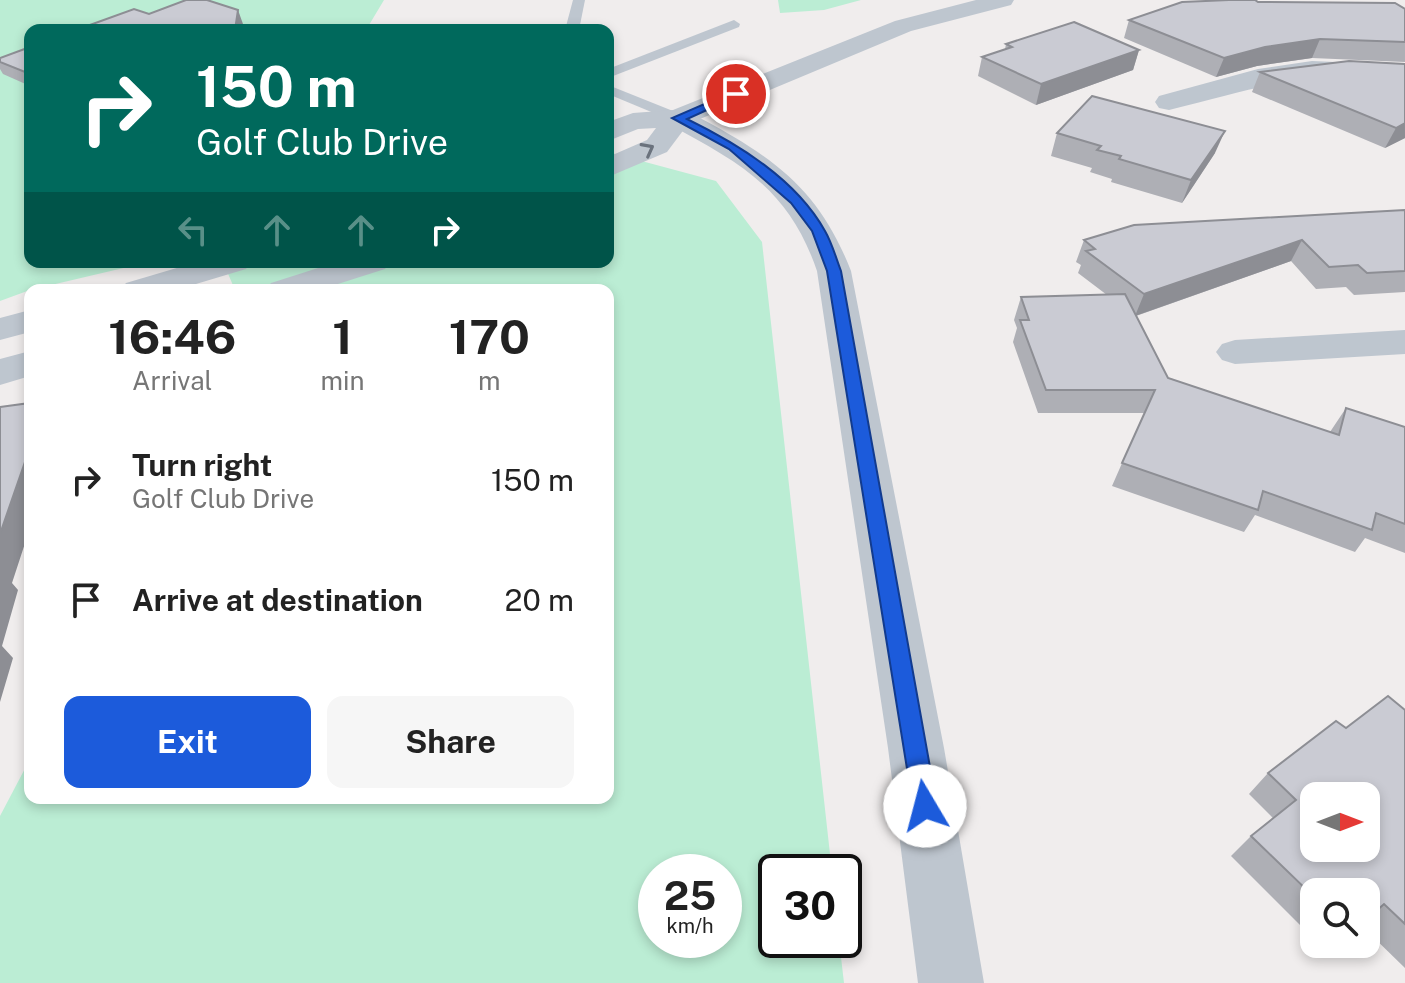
<!DOCTYPE html>
<html lang="en">
<head>
<meta charset="utf-8">
<style>
  body { margin:0; font-family:"Public Sans",sans-serif; background:#f6f6f6; color:#222; height:100vh; display:flex; flex-direction:column; font-size:30px; white-space:nowrap }
  * { box-sizing:border-box; margin:0 }
  p { font-size:26px; color:#767676 }
  .icon { flex:none; width:44px; height:44px; fill:none; stroke:currentColor; stroke-width:2; stroke-linecap:round; stroke-linejoin:round }
  .map { position:relative; flex:1; overflow:hidden }
  .drawer { position:absolute; left:24px; top:284px; width:590px; height:520px; display:flex; flex-direction:column; background:#fff; border-radius:16px; box-shadow:0 4px 12px #0003 }
  .drawer>* { flex:none }
  .banner { position:absolute; left:24px; top:24px; width:590px; height:244px; border-radius:16px; box-shadow:0 4px 12px #0003; background:#00695c; color:#fff; overflow:hidden }
  .needle { width:52px; rotate:90deg }
  .buttons { position:absolute; left:1300px; top:782px; display:grid; gap:16px }
  .buttons a { display:grid; place-items:center; width:80px; height:80px; border-radius:16px; background:#fff; box-shadow:0 4px 12px #0003; font-size:40px }
  .speed { position:absolute; left:638px; top:854px; display:flex; gap:16px; font-size:40px; font-weight:700; text-align:center }
  .speed>* { display:grid; place-content:center; width:104px; height:104px; border-radius:50%; background:#fff; box-shadow:0 4px 12px #0003; line-height:1 }
  .speed small { font-size:20px; font-weight:400 }
  .speed .limit { border:4px solid #111; border-radius:12px; background:#fff; color:#111 }
  .pin { position:absolute; display:grid; place-items:center; width:68px; height:68px; color:#fff; margin:-34px; border:4px solid #fff; border-radius:50%; box-shadow:0 2px 8px #0007 }
  .me { position:absolute; width:88px; margin:-44px; rotate:352deg; stroke-linejoin:round; filter:drop-shadow(0 0 6px #0008) }
  .turn { display:flex; align-items:center; gap:28px; height:168px; padding:0 40px; font-size:36px }
  .turn .icon { width:104px; height:104px; stroke-width:2.5 }
  .turn b { display:block; font-size:56px; line-height:68px }
  .lanes { display:flex; align-items:center; height:76px; padding:0 40px; background:#0003; justify-content:center; gap:40px; direction:ltr }
  .lanes .off { opacity:.35 }
  .eta { display:flex; justify-content:space-evenly; align-items:center; height:136px; text-align:center }
  .eta b { font-size:48px; font-weight:700; line-height:56px }
  .primary-button { display:flex; gap:16px; margin-top:auto; padding:16px 40px }
  .primary-button a { flex:1; height:92px; border-radius:16px; background:#1c5bdb; color:#fff; font-size:32px; font-weight:700; line-height:92px; text-align:center }
  .primary-button a+a { background:#f6f6f6; color:#222 }
  ul { padding:0; list-style:none }
  li { display:flex; align-items:center; gap:24px; height:120px; padding:0 40px }
  li div { flex:1 }
  li b { display:block; font-size:30px }
  li em { font-style:normal }
  .map>svg:first-child { display:block }
  .green { fill:#bbedd4; fill-rule:evenodd }
  .lines { fill:none; stroke-linecap:round; stroke-linejoin:round }
  .service { fill:#bec6cf; fill-rule:evenodd }
  .minor { fill:#bec6cf; fill-rule:evenodd }
  .tertiary { fill:#bec6cf; fill-rule:evenodd }
  .wall { fill:#aeafb5 }
  .shaded-wall { fill:#8d8e94 }
  .building { fill:#cacbd3; stroke:#8d8e94; stroke-width:2; fill-rule:evenodd }
  .oneway { stroke:#6a727d }
  .route { fill:#1c5bdb; stroke:#123b8e; stroke-width:2 }
</style>
</head>
<body>
<div class="map">
<svg width="1405" height="983" viewBox="0 0 1405 983">
  <rect width="100%" height="100%" fill="#f0eded"/>
  <g class="green">
    <path d="M0 0H384L366 30H30V262H149L30 290 0 301Z"/>
    <path d="M778 0H861L824 10 780 13Z"/>
    <path d="M608 152 716 181 762 242 832 872H776V940H839L844 983H0V816L30 759V798H608V290H235L223 262H608ZM656 872H724V940H656Z"/>
  </g>
  <g class="lines">
    <g class="service">
      <path d="M573 0H585L579 30H565Z"/>
      <path d="M734 20 740 24 739 27 608 78V69Z"/>
      <path d="M608 85 683 115 686 118 673 121 608 94Z"/>
    </g>
    <g class="minor">
      <path d="M1312 61 1405 65V81C1307 69 1261 87 1169 110L1159 108 1155 102 1159 96 1258 69Z"/>
      <path d="M678 110C698 115 717 127 734 137 793 172 826 207 851 271L944 748 984 983H918L888 748 817 271C789 189 741 163 668 124L664 118 668 112Z"/>
      <path d="M1405 330V354L1235 364 1222 360 1216 352 1222 344 1235 340Z"/>
    </g>
    <g class="tertiary">
      <path d="M976 0H1014L1011 5 911 31 688 124 667 152 608 177V157L647 140 656 128 638 129 608 141V122L633 113 673 110 895 21Z"/>
      <path d="M197 262H251L246 269 176 290H120L126 283Z"/>
      <path d="M337 262H390L385 269 319 290H265L271 283Z"/>
      <path d="M30 310V332L0 340V318Z"/>
      <path d="M30 351V376L0 385V359Z"/>
    </g>
  </g>
  <g class="wall">
    <path d="M1258 2 1405 9V62L1312 58 1257 66 1216 77 1124 38 1129 20Z"/>
    <path d="M1006 44 1139 50 1133 70 1036 105 978 76 982 57 1005 49Z"/>
    <path d="M30 47V86L3 74 0 69V58Z"/>
    <path d="M1405 64V138L1385 148 1252 92 1260 72Z"/>
    <path d="M1057 133 1215 153 1182 203 1111 182 1112 179 1090 172 1092 168 1051 156Z"/>
    <path d="M1405 210V292L1354 295 1346 287 1316 289 1291 261 1136 316 1168 378 1330 432 1346 408 1405 427V553L1365 538 1355 552 1255 515 1244 532 1112 486 1144 413H1038L1013 342 1017 328 1014 320 1021 297 1107 295 1078 273 1081 265 1076 262 1084 240Z"/>
    <path d="M1405 710V968L1366 930V892H1314V939L1231 856 1251 836 1273 818 1249 794 1268 773 1346 728Z"/>
    <path d="M1319 944H1336L1326 951Z"/>
  </g>
  <g class="shaded-wall">
    <path d="M238 10 243 24 242 30H235Z"/>
    <path d="M1320 39 1312 58 1257 66 1216 77 1224 58 1265 47Z"/>
    <path d="M1139 50 1133 70 1036 105 1041 84Z"/>
    <path d="M1405 123V138L1385 148 1396 128Z"/>
    <path d="M1225 131 1215 153 1182 203 1191 180Z"/>
    <path d="M1302 240 1291 261 1135 316 1144 294Z"/>
    <path d="M30 458V528L12 583 18 590 2 646 13 658 0 702V534L26 459Z"/>
  </g>
  <g class="building">
    <path d="M186 0H207L238 10 235 30H76L134 9 149 14Z"/>
    <path d="M1229 0H1255L1258 2 1395 3 1405 9V42L1320 39 1265 47 1224 58 1129 20 1182 2Z"/>
    <path d="M1074 22 1139 50 1041 84 982 57 1012 47 1006 44Z"/>
    <path d="M30 47V74L0 62V58Z"/>
    <path d="M1349 61 1405 64V123L1396 128 1260 72Z"/>
    <path d="M1092 96 1225 131 1191 180 1119 159 1121 156 1097 150 1101 146 1057 133Z"/>
    <path d="M1405 210V271L1367 273 1358 265 1329 267 1302 240 1144 294 1086 251 1095 249 1084 240 1134 225Z"/>
    <path d="M1125 294 1168 378 1339 435 1346 408 1405 427V524L1376 513 1372 530 1263 491 1258 510 1122 463 1155 390H1046L1020 320H1029L1021 297Z"/>
    <path d="M30 403V458L26 459 0 534V407Z"/>
    <path d="M1388 696 1405 710V924L1384 904 1366 920V892H1314V897L1251 836 1296 800 1268 773 1336 721 1346 728ZM1314 796H1366V848H1314Z"/>
  </g>
  <defs><path id="oneway-chevron" d="M-2-3.5L2.5 0L-2 3.5" fill="none" stroke-width="1.6" stroke-linecap="round" stroke-linejoin="round" transform="scale(2)"/></defs>
  <use class="oneway" href="#oneway-chevron" transform="translate(648 149) rotate(-28)"/>
  <path class="route" d="M732 92 742 94 687 119C738 144 796 179 825 231 832 243 836 258 841 271L937 806 933 814 925 818 917 814 913 806 827 271 812 231 791 203 729 149 672 118Z"/>
</svg>
<div class="buttons">
<a><svg class="needle" viewBox="-14 -14 28 28"><path d="M0-13l5 13h-10z" fill="#e53935"/><path d="M0 13l5-13h-10z" fill="#767676"/></svg></a>
<a><svg class="icon" aria-label="search" viewBox="0 0 24 24"><circle cx="10" cy="10" r="6"/><path d="M15 15l6 6"/></svg></a>
</div>
<div class="speed"><div>25<small>km/h</small></div><div class="limit">30</div></div>
<div class="pin" style="left:736px;top:94px;background:#d93025"><svg class="icon" aria-label="arrive" viewBox="0 0 24 24"><path d="M6 21V4h12l-3 4 3 4H6"/></svg></div>
<svg class="me" style="left:925px;top:806px" viewBox="-20 -20 40 40"><circle r="19" fill="#fff"/><path d="M0-13L10 11 0 6-10 11z" fill="#1c5bdb"/></svg>
<div class="banner">
<div class="turn"><svg class="icon" aria-label="right" viewBox="0 0 24 24"><path d="M7 20v-9h11M14 6l5 5-5 5"/></svg><div><b>150 m</b>Golf Club Drive</div></div>
<div class="lanes"><svg class="icon off" aria-label="left" viewBox="0 0 24 24"><path d="M17 20v-9H6M10 6l-5 5 5 5"/></svg><svg class="icon off" aria-label="ahead" viewBox="0 0 24 24"><path d="M12 20V5M6 11l6-6 6 6"/></svg><svg class="icon off" aria-label="ahead" viewBox="0 0 24 24"><path d="M12 20V5M6 11l6-6 6 6"/></svg><svg class="icon" aria-label="right" viewBox="0 0 24 24"><path d="M7 20v-9h11M14 6l5 5-5 5"/></svg></div>
</div>
<section class="drawer">
<div class="eta">
<div><b>16:46</b><p>Arrival</p></div>
<div><b>1</b><p>min</p></div>
<div><b>170</b><p>m</p></div>
</div>
<ul>
<li><svg class="icon" aria-label="right" viewBox="0 0 24 24"><path d="M7 20v-9h11M14 6l5 5-5 5"/></svg><div><b>Turn right</b><p>Golf Club Drive</p></div><em>150 m</em></li>
<li><svg class="icon" aria-label="arrive" viewBox="0 0 24 24"><path d="M6 21V4h12l-3 4 3 4H6"/></svg><div><b>Arrive at destination</b></div><em>20 m</em></li>
</ul>
<div class="primary-button"><a>Exit</a><a>Share</a></div>
</section>
</div>
</body>
</html>
